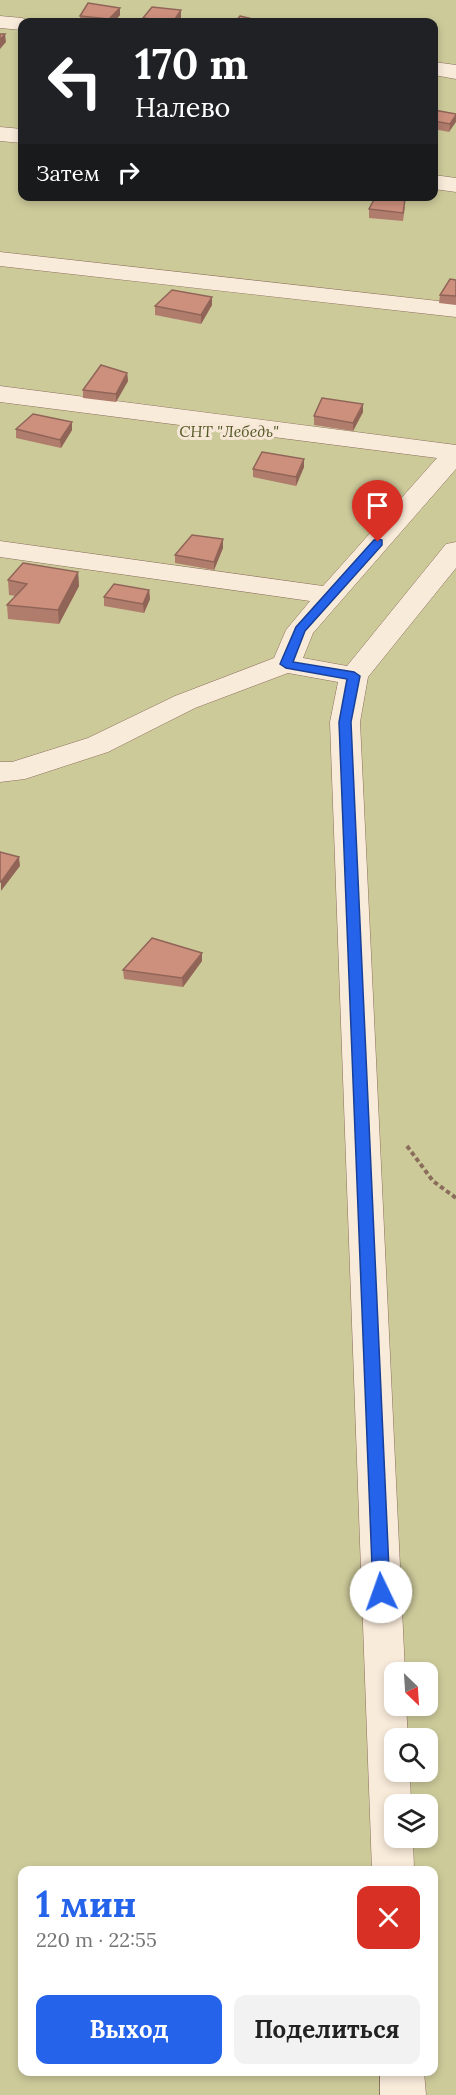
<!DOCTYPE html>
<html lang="ru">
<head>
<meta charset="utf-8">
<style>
  body { margin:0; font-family:Lora,serif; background:#f2f2f2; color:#222; height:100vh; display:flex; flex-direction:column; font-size:22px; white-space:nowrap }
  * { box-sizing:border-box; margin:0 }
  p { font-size:20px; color:#767676 }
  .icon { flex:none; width:33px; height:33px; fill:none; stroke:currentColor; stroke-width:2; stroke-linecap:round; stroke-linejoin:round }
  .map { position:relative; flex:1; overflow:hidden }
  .panel { position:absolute; left:18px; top:1866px; width:420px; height:210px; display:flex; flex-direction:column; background:#fff; border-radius:12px; box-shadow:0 3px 9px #0003 }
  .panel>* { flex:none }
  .banner { position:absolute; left:18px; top:18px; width:420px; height:183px; border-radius:12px; box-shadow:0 3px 9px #0003; background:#202124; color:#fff; overflow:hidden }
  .needle { width:39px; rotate:155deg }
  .fabs { position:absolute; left:384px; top:1662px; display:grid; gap:12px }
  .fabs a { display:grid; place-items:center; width:54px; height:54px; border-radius:12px; background:#fff; box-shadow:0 3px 9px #0003; font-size:30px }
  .pin { position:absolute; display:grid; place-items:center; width:51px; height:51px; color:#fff; margin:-62px -26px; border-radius:50% 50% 50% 0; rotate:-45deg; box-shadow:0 0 6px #0007 }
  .pin .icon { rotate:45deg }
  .me { position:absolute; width:66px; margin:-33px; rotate:357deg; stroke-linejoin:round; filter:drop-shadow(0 0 4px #0008) }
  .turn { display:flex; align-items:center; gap:21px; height:126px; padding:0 18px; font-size:27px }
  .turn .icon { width:78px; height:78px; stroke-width:2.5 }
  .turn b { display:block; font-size:42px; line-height:51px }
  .then { display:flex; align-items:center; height:57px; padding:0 18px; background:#0003; gap:12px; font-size:22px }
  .round { display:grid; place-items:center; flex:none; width:63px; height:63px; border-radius:12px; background:#f2f2f2 }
  .summary { display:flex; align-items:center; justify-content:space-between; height:102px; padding:0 18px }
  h1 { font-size:36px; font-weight:700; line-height:45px; color:#2563eb }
  .cta { display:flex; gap:12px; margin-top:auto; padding:12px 18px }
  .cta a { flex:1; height:69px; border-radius:12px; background:#2563eb; color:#fff; font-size:24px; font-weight:700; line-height:69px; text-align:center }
  .cta a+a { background:#f2f2f2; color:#222 }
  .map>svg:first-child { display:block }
  .green { fill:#cdca9a; fill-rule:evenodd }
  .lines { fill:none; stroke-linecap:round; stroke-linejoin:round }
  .minor-casing { stroke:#8b6d5c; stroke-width:1 }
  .path { stroke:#8b6d5c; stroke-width:4; stroke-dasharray:4.5 3; stroke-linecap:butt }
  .minor { fill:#f9ebda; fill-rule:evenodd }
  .wall { fill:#b07c6c }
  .shaded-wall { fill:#906558 }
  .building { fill:#cd907d; stroke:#906558; stroke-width:1.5 }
  .route { fill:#2563eb; stroke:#184099; stroke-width:1.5 }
  .labels { text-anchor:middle; stroke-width:6; stroke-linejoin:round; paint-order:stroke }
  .far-park-label { font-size:16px; font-style:italic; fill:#545726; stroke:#f6e7d7 }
</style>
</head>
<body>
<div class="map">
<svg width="456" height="2095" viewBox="0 0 456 2095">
  <rect width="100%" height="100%" fill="#efdcc7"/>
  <path class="green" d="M0 0H456V2095H0ZM22 22H434V196H22ZM394 1672H428V1706H394ZM394 1738H428V1772H394ZM394 1804H428V1838H394ZM22 1870H434V2072H22Z"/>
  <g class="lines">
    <defs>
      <g id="minor">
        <path d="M0 16 22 18 32 22H22V30L0 28Z"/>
        <path d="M434 62 456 65V79L434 75Z"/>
        <path d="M0 127 22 129V143L0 141Z"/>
        <path d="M434 175 456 178V192L434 189Z"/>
        <path d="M0 252 456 303V317L0 266Z"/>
        <path d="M0 386 456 445V469L313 633 303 658 347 666 446 544 456 542V568L368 677 360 722 405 1672H394V1706H406L408 1738H394V1772H410L411 1804H394V1838H413L414 1870H372L330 722 338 682 288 673 195 708 108 752 25 779 0 782V762H12L88 738 175 696 274 658 286 630 310 601 0 557V541L323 586 437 458 0 402Z"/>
        <path d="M380 2072H424L426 2095H380Z"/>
      </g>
    </defs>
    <use href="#minor" class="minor-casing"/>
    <path class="path" d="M407 1146 433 1181 456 1198"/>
    <use href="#minor" class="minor"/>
  </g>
  <g class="wall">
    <path d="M120 8V15L114 22H80V16Z"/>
    <path d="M143 18H181L178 22H143Z"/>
    <path d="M434 110 456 114 449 132 434 129Z"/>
    <path d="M405 207 403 221 369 218V209Z"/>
    <path d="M456 280V305L439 303 440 295Z"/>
    <path d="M212 305 201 324 155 315V306Z"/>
    <path d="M127 373 128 381 116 402 83 398V390Z"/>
    <path d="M363 404V412L353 431 314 425V416Z"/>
    <path d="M16 429 72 430 61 448 16 438Z"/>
    <path d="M304 467 296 486 253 477V469Z"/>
    <path d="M223 548 214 570 175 563V555Z"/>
    <path d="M78 572 79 586 59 624 8 619 7 605 16 596 9 595 8 580Z"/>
    <path d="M149 590 150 599 144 613 104 606V597Z"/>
    <path d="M202 961 183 987 124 979 123 970Z"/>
  </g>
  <g class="shaded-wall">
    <path d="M120 8V15L114 22H109V19Z"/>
    <path d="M181 10V18L178 22H173Z"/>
    <path d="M5 34 6 42 0 49V40Z"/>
    <path d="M456 115V122L449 132 450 124Z"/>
    <path d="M212 297V305L201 324V315Z"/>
    <path d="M127 373 128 381 116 402V394Z"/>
    <path d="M363 404V412L353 431V423Z"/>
    <path d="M72 422V430L61 448 60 440Z"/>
    <path d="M304 459V467L296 486V477Z"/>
    <path d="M223 539V548L214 570V562Z"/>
    <path d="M78 572 79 586 59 624 58 610Z"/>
    <path d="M149 590 150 599 144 613 143 604Z"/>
    <path d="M19 857 20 866 1 891V882Z"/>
    <path d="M202 953V961L183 987 182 978Z"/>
  </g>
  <g class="building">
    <path d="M88 3 120 8 109 19 80 16Z"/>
    <path d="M152 7 181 10 173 22 143 18Z"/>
    <path d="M240 16 265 22H235Z"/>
    <path d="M0 34H5L0 40Z"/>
    <path d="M434 110 456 114V115L450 124 434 121Z"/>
    <path d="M376 196H394L405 199 403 213 369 209Z"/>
    <path d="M450 279 456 280V296L440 295Z"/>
    <path d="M172 290 212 297 201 315 155 306Z"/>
    <path d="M101 365 127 373 116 394 83 390Z"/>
    <path d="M322 398 363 404 353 423 314 416Z"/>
    <path d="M33 414 72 422 60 440 16 429Z"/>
    <path d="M262 452 304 459 296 477 253 469Z"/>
    <path d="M192 535 223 539 214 562 175 555Z"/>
    <path d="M23 563 78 572 58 610 7 605 27 584 8 580Z"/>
    <path d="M114 584 149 590 143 604 104 597Z"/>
    <path d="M0 852 19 857 1 882H0Z"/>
    <path d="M152 938 202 953 182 978 123 970Z"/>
  </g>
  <path class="route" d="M378 539 382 540V545L305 631 293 662 354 672 360 676 351 722 390 1592 387 1596 381 1598 376 1596 373 1592 339 722 347 679 286 668 280 664 296 627 374 540Z"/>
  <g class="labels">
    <g class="far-park-label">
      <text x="229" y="437">СНТ "Лебедь"</text>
    </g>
  </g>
</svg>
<div class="fabs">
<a><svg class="needle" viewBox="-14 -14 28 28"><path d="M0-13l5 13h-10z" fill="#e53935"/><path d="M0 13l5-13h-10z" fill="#767676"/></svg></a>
<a><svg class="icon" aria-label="search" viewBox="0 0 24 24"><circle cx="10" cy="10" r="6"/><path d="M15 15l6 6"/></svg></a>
<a><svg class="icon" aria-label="layers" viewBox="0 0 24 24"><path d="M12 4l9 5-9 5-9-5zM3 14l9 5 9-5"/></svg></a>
</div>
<div class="pin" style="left:378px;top:542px;background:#d93025"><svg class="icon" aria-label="arrive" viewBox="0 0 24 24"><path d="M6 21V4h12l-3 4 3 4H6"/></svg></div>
<svg class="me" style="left:381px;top:1592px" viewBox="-20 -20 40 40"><circle r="19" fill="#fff"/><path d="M0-13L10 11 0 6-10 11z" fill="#2563eb"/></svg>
<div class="banner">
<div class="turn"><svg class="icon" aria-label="left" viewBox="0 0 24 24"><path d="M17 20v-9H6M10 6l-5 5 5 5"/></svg><div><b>170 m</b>Налево</div></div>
<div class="then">Затем<svg class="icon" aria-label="right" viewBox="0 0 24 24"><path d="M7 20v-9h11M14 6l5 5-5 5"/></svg></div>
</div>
<section class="panel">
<div class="summary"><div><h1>1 мин</h1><p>220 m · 22:55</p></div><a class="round" style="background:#d93025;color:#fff"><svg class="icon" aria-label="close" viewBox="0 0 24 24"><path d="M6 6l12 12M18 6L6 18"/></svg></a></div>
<div class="cta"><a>Выход</a><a>Поделиться</a></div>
</section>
</div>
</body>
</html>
